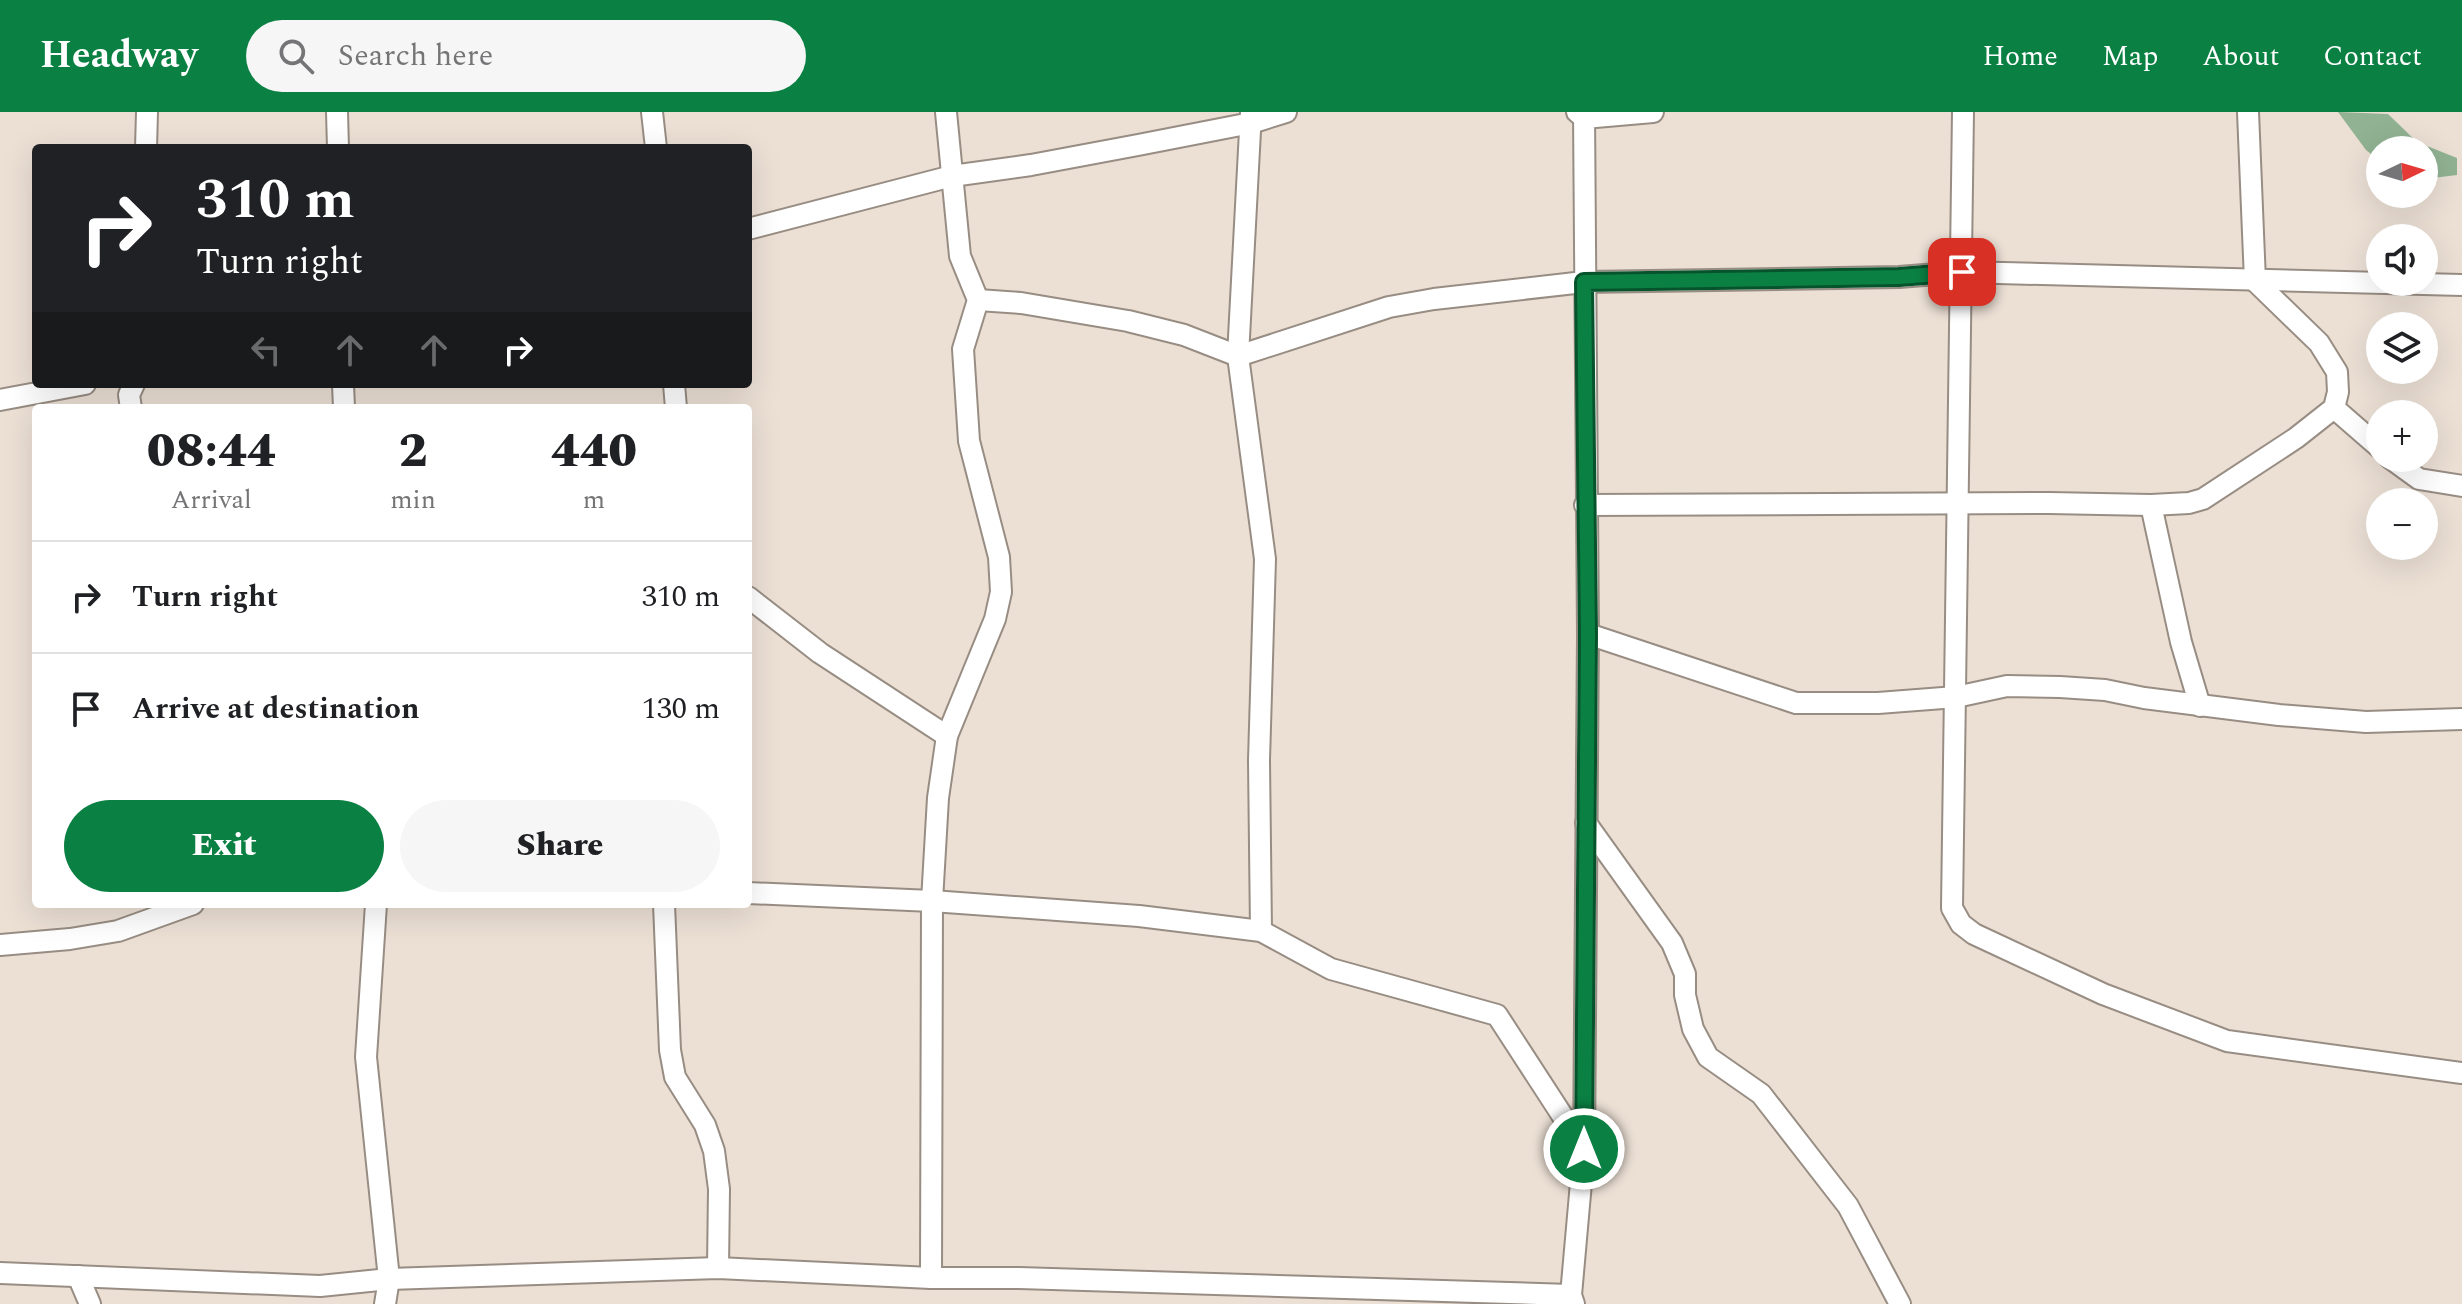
<!DOCTYPE html>
<html lang="en">
<head>
<meta charset="utf-8">
<style>
  body { margin:0; font-family:Spectral,serif; background:#f6f6f6; color:#202124; height:100vh; display:flex; flex-direction:column; font-size:30px; white-space:nowrap }
  * { box-sizing:border-box; margin:0 }
  p { font-size:26px; color:#757577 }
  .icon { flex:none; width:44px; height:44px; fill:none; stroke:currentColor; stroke-width:2; stroke-linecap:round; stroke-linejoin:round }
  .map { position:relative; flex:1; overflow:hidden }
  .details { position:absolute; left:32px; top:292px; width:720px; height:504px; display:flex; flex-direction:column; background:#fff; border-radius:8px; box-shadow:0 8px 32px #0002 }
  .details>* { flex:none }
  .guide { position:absolute; left:32px; top:32px; width:720px; height:244px; border-radius:8px; box-shadow:0 8px 32px #0002; background:#202124; color:#fff; overflow:hidden }
  .needle { width:52px; rotate:85deg }
  .buttons { position:absolute; left:2366px; top:24px; display:grid; gap:16px }
  .buttons a { display:grid; place-items:center; width:72px; height:72px; border-radius:50%; background:#fff; box-shadow:0 8px 32px #0002; font-size:40px }
  .pin { position:absolute; display:grid; place-items:center; width:68px; height:68px; color:#fff; margin:-34px; border-radius:16px; box-shadow:0 4px 12px #0006 }
  .me { position:absolute; width:88px; margin:-44px; rotate:0deg; stroke-linejoin:round; filter:drop-shadow(0 0 6px #0008) }
  .turn { display:flex; align-items:center; gap:28px; height:168px; padding:0 32px; font-size:36px }
  .turn .icon { width:104px; height:104px; stroke-width:2.5 }
  .turn b { display:block; font-size:56px; line-height:68px }
  .lanes { display:flex; align-items:center; height:76px; padding:0 32px; background:#0003; justify-content:center; gap:40px; direction:ltr }
  .lanes .off { opacity:.35 }
  .eta { display:flex; justify-content:space-evenly; align-items:center; height:136px; text-align:center }
  .eta b { font-size:48px; font-weight:800; line-height:56px }
  .action { display:flex; gap:16px; margin-top:auto; padding:16px 32px }
  .action a { flex:1; height:92px; border-radius:48px; background:#0b8043; color:#fff; font-size:32px; font-weight:800; line-height:92px; text-align:center }
  .action a+a { background:#f6f6f6; color:#202124 }
  ul { padding:0; list-style:none }
  li { display:flex; align-items:center; gap:24px; height:112px; padding:0 32px; border-top:2px solid #e0e0e0 }
  li div { flex:1 }
  li b { display:block; font-size:30px }
  li em { font-style:normal }
  header { display:flex; align-items:center; gap:48px; box-sizing:border-box; height:112px; padding:0 40px; background:#0b8043; color:#fff }
  header strong { font-size:38px }
  nav { display:flex; gap:44px; margin-inline-start:auto; font-size:28px }
  .search { width:560px; height:72px; background:#f6f6f6; display:flex; align-items:center; gap:20px; box-sizing:border-box; padding:0 28px; border-radius:44px; color:#757577; font-size:30px }
  .map>svg:first-child { display:block }
  .forest { fill:#91b293 }
  .lines { fill:none; stroke-linecap:round; stroke-linejoin:round }
  .street-casing { stroke:#988d83; stroke-width:24 }
  .street { stroke:#fff; stroke-width:20 }
  .route-casing { stroke:#07532c; stroke-width:20 }
  .route { stroke:#0b8043; stroke-width:14 }
</style>
</head>
<body>
<header>
<strong>Headway</strong>
<div class="search"><svg class="icon" aria-label="search" viewBox="0 0 24 24"><circle cx="10" cy="10" r="6"/><path d="M15 15l6 6"/></svg>Search here</div>
<nav><a>Home</a><a>Map</a><a>About</a><a>Contact</a></nav>
</header>
<div class="map">
<svg width="2462" height="1192" viewBox="0 0 2462 1192">
  <rect width="100%" height="100%" fill="#ece0d5"/>
  <path class="forest" d="M2338 0 2388 2 2417 30 2457 46V63L2424 67V38H2380V49L2366 38Z"/>
  <g class="lines">
    <defs>
      <g id="street">
        <path d="M337 0 338 36"/>
        <path d="M652 0 656 36"/>
        <path d="M1251 0 1238 244 1265 447 1259 648 1261 819"/>
        <path d="M1577 0 1584 6 1653 0"/>
        <path d="M1963 0 1952 796 1961 812 1974 822 2103 882 2227 929 2462 961"/>
        <path d="M146 36 147 0"/>
        <path d="M748 117 952 64 1031 53 1138 33 1251 11 1286 0"/>
        <path d="M978 188 1021 191 1128 209 1184 223 1238 244 1389 195 1434 187 1584 170 1899 165 1962 160 2462 173"/>
        <path d="M343 272 344 296"/>
        <path d="M674 272 676 296"/>
        <path d="M0 288 85 272"/>
        <path d="M131 296 129 283 134 272"/>
        <path d="M2334 296 2380 336"/>
        <path d="M2390 346 2419 367 2462 374"/>
        <path d="M1585 393 2049 391 2151 393 2189 391 2203 387 2296 326 2334 296 2338 280 2337 260 2319 231 2255 169 2248 0"/>
        <path d="M2151 393 2181 530 2200 594"/>
        <path d="M748 485 820 541 947 624"/>
        <path d="M1588 522 1796 591H1878L1956 585 2007 574 2060 575 2105 578 2144 586 2279 603 2366 610 2462 607"/>
        <path d="M1586 711 1672 831 1685 862V883L1693 917 1708 945 1761 982 1848 1094 1900 1192"/>
        <path d="M748 781 932 789 1139 804 1261 819 1331 857 1497 903 1584 1037"/>
        <path d="M376 792 366 945 389 1167 385 1192"/>
        <path d="M664 792 670 938 675 965 705 1013 714 1039 719 1077 718 1156"/>
        <path d="M0 833 70 827 118 819 193 792"/>
        <path d="M0 1161 320 1174 389 1167 718 1156 931 1166H1019L1571 1183"/>
        <path d="M78 1164 90 1192"/>
        <path d="M931 1166 932 789 938 686 947 624 995 507 1001 480 999 445 969 329 963 237 978 188 960 144 946 0"/>
        <path d="M1574 1192 1571 1183 1584 1037 1588 522 1584 0"/>
      </g>
    </defs>
    <use href="#street" class="street-casing"/>
    <use href="#street" class="street"/>
  </g>
  <g class="lines">
    <defs>
      <path id="route" d="M1584 1037 1588 522 1584 170 1899 165 1962 160"/>
    </defs>
    <use href="#route" class="route-casing"/>
    <use href="#route" class="route"/>
  </g>
</svg>
<div class="buttons">
<a><svg class="needle" viewBox="-14 -14 28 28"><path d="M0-13l5 13h-10z" fill="#e53935"/><path d="M0 13l5-13h-10z" fill="#757577"/></svg></a>
<a><svg class="icon" aria-label="sound" viewBox="0 0 24 24"><path d="M4 9h4l5-4v14l-5-4H4zM17 9q2 3 0 6"/></svg></a>
<a><svg class="icon" aria-label="layers" viewBox="0 0 24 24"><path d="M12 4l9 5-9 5-9-5zM3 14l9 5 9-5"/></svg></a>
<a>+</a>
<a>−</a>
</div>
<div class="pin" style="left:1962px;top:160px;background:#d93025"><svg class="icon" aria-label="arrive" viewBox="0 0 24 24"><path d="M6 21V4h12l-3 4 3 4H6"/></svg></div>
<svg class="me" style="left:1584px;top:1037px" viewBox="-20 -20 40 40"><circle r="17" fill="#0b8043" stroke="#fff" stroke-width="3"/><path d="M0-11L8 9 0 5-8 9z" fill="#fff"/></svg>
<div class="guide">
<div class="turn"><svg class="icon" aria-label="right" viewBox="0 0 24 24"><path d="M7 20v-9h11M14 6l5 5-5 5"/></svg><div><b>310 m</b>Turn right</div></div>
<div class="lanes"><svg class="icon off" aria-label="left" viewBox="0 0 24 24"><path d="M17 20v-9H6M10 6l-5 5 5 5"/></svg><svg class="icon off" aria-label="ahead" viewBox="0 0 24 24"><path d="M12 20V5M6 11l6-6 6 6"/></svg><svg class="icon off" aria-label="ahead" viewBox="0 0 24 24"><path d="M12 20V5M6 11l6-6 6 6"/></svg><svg class="icon" aria-label="right" viewBox="0 0 24 24"><path d="M7 20v-9h11M14 6l5 5-5 5"/></svg></div>
</div>
<section class="details">
<div class="eta">
<div><b>08:44</b><p>Arrival</p></div>
<div><b>2</b><p>min</p></div>
<div><b>440</b><p>m</p></div>
</div>
<ul>
<li><svg class="icon" aria-label="right" viewBox="0 0 24 24"><path d="M7 20v-9h11M14 6l5 5-5 5"/></svg><div><b>Turn right</b></div><em>310 m</em></li>
<li><svg class="icon" aria-label="arrive" viewBox="0 0 24 24"><path d="M6 21V4h12l-3 4 3 4H6"/></svg><div><b>Arrive at destination</b></div><em>130 m</em></li>
</ul>
<div class="action"><a>Exit</a><a>Share</a></div>
</section>
</div>
</body>
</html>
